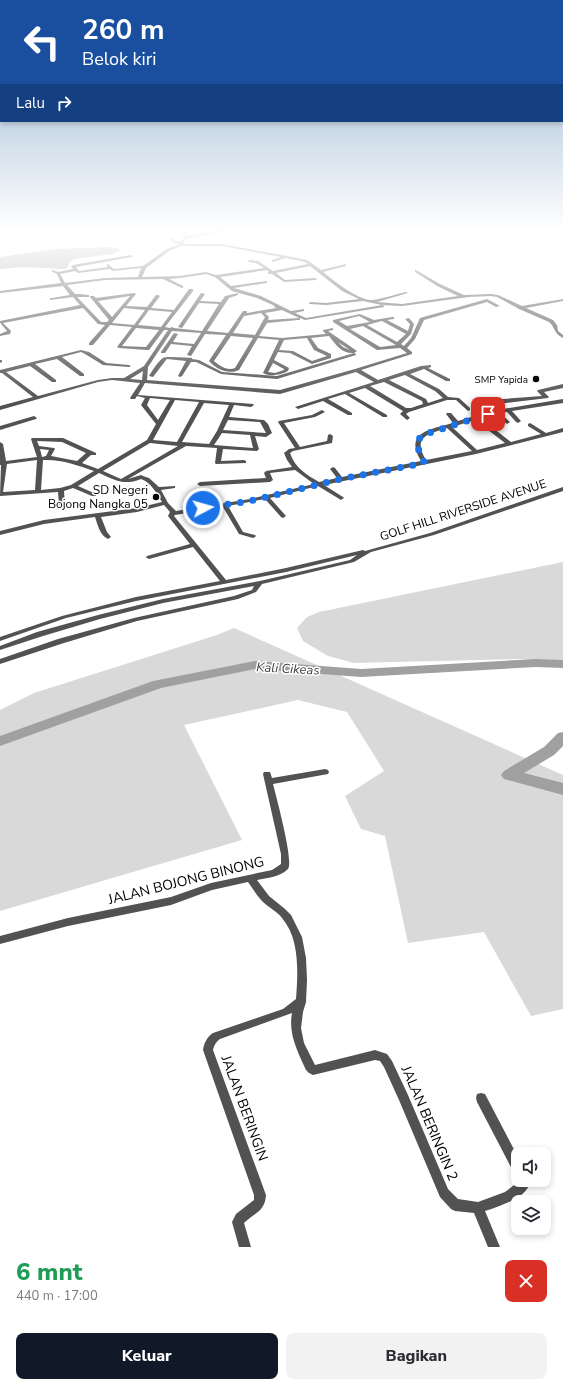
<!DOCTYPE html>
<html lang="id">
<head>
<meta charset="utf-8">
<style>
  body { margin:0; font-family:"Nunito Sans",sans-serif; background:#f2f2f3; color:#2b2b33; height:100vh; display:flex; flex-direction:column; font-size:15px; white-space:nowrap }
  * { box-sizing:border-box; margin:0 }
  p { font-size:13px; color:#7c7c81 }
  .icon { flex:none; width:22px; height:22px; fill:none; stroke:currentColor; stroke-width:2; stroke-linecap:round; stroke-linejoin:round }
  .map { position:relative; height:1247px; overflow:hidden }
  .details { display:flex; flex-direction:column; background:#fff; flex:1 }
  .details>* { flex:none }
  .banner { position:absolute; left:0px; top:0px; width:563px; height:122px; box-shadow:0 2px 6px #0003; background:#1a4fa0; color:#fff; overflow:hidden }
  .buttons { position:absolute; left:511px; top:1147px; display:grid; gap:8px }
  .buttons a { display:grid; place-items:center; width:40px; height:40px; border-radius:8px; background:#fff; box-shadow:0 2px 6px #0003; font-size:20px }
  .pin { position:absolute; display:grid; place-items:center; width:34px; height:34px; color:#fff; margin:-17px; border-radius:8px; box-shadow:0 2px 6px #0006 }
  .me { position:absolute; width:44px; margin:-22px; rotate:84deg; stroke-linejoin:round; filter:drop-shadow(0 0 3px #0008) }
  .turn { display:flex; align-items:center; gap:14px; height:84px; padding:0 16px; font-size:18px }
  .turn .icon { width:52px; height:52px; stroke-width:2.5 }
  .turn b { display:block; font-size:28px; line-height:34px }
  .then { display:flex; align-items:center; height:38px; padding:0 16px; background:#0003; gap:8px; font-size:15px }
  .round { display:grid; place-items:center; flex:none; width:42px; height:42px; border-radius:8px; background:#f2f2f3 }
  .headline { display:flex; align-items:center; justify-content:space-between; height:68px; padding:0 16px }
  h1 { font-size:24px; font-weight:800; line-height:30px; color:#1e9e55 }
  .primary-button { display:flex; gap:8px; margin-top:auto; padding:8px 16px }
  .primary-button a { flex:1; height:46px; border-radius:8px; background:#111827; color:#fff; font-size:16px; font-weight:800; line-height:46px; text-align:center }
  .primary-button a+a { background:#f2f2f3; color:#2b2b33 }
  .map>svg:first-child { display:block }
  .green { fill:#d9d9d9 }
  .water { fill:#a0a0a0 }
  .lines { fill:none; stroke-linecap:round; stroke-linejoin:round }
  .river { fill:#a0a0a0; fill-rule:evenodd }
  .minor { fill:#525252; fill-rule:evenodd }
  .route { stroke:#1a73e8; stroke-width:7; stroke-dasharray:0 12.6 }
  .poi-dot { fill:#000; stroke:#fff; stroke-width:1.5 }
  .labels { text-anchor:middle; stroke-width:3; stroke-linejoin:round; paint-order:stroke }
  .far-poi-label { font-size:10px; fill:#000; stroke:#fff; text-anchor:end }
  .poi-label { font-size:12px; fill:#000; stroke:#fff; text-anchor:end }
  .street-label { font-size:12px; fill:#000; stroke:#fff }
  .water-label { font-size:13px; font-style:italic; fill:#414141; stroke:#fff }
  .near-street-label { font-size:14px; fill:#000; stroke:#fff }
</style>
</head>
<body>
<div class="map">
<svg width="563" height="1247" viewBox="0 0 563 1247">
  <rect width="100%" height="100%" fill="#fff"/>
  <g class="green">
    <path d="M563 562V661L517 659 354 663 328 656 303 641 297 628 307 617 319 612Z"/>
    <path d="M234 628 563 775V1009L531 1016 484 932 408 943 385 836 361 829 345 796 384 771 347 712 298 700 184 725 242 840 0 911V710L34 693 217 635Z"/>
  </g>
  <path class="water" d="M112 247 119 249 120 251 112 254 74 259 70 262 67 268 64 269 23 267 0 269V257L55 249Z"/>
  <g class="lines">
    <g class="river">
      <path d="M536 659 563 660V668L536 667 361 677 255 669 161 688 0 746V736L153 681 255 661 361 669Z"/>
      <path d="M563 732V746L554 755 524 773 563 783V795L504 779 501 775 504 771 544 747 558 733Z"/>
    </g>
    <g class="minor">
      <path d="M122 229H126L129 233 126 234Z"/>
      <path d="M180 229H184L188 236 219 230 244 229 219 232 186 239 183 244H222L287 256 307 260 321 270 346 264V266L323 272C333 280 359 301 372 300 383 299 395 294 406 292L408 293 377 302 402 304 458 296 437 286 415 272V270H416L440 284 464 295 491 294 498 295 522 306 563 299V301L526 308 553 320 557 325 558 331 563 335V338C553 333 556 328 549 322L519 309 497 297 491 296 469 297 402 306 382 305 384 306V307L305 320 300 318V320H298L267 323 259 336 282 338 326 334 323 331V330L333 328V330L328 331 357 351 354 353 356 354V355L277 379 221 374 196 362H191L182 376 180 377 178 376 186 361 167 359 166 360 153 377 149 376C152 371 158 361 163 358 166 356 187 358 192 358V359L199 360 222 372 277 376 354 353C342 354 336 345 329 336L311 338 318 348 331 354V358L312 364 290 353 278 352 274 360 289 368 288 371C281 375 270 377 263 373L279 340 258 338 239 370C228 375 216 369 209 361L226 335 205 334 191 356 187 355 192 346 171 344 165 353H161V352L174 333 178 334 173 342 194 344 201 333 172 331 148 367 147 380 280 390 355 369 407 353 400 348 377 350 333 322V320L360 314 374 320 392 317H394V319L387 320 408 331 410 324 405 319 409 318 414 324 411 334 401 344 404 346 411 338 420 318 487 299 500 306 496 307 487 302 424 320 415 339 407 348 412 352V354L361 370 378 380 421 366 431 365V367L428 368 450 379V381H446L424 369 410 374 439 389 448 397 459 398 470 408V410L468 411 456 400H447L409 412 406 414 410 418 407 420 400 414 403 411 365 388 349 393 387 415V417H383L345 394 328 399 352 413V415H348L323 401 298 409 295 407 374 382 356 372 280 394 145 383 138 395 253 404 254 405 251 407 234 405 229 417 264 420 268 424 272 433 266 437 255 436 259 449 257 451 223 449 221 461 244 460 246 461V463L216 464 215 463 217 448 186 446 128 479 141 475 143 476 149 478 159 487 175 486V488L161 490 168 503 176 511 250 499 314 484 295 470 270 473 273 480 270 482 200 486 197 484 200 482 266 478 264 473 266 471 292 467 287 460 284 453 289 449 295 448 278 422 279 421 312 415 322 410 325 412 315 417 284 423 300 447 327 441 328 435 330 434 333 436 332 443 293 451 290 453C295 468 307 475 319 482L337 478 330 469 333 467 335 468 342 477 421 461C403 432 432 429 453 423L446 414 447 413H451L458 421 491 411 563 399V403L512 411 521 421 518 423 516 422 507 412 500 413 510 422 507 424 495 414 480 418 511 442 541 434 528 426V424L530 423 546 433 563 428V432L476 454 324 485 343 497 344 498 341 500 318 486 270 498 286 516 283 518 281 517 265 499 228 506 243 532 255 535 256 536 255 537 253 538 239 534 223 507 175 515 174 516 226 580 286 568 363 550 365 551 430 533 563 487V491L434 535 371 552 354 562 262 584 256 592 238 599 137 621 64 643 0 664V659L58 639 134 618 234 596 252 590 254 586 163 603 100 619 43 636 0 650V646L37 632 98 615 163 599 260 581 350 560 357 555 286 572 136 601 66 618 0 641V637L62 616 136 597 220 581 193 547 149 559 147 558 146 557 147 556 190 544 168 516 170 512 164 505 137 512 101 517 107 532 111 537 108 539C100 535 98 526 95 517L44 524 0 535V531L44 520 137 508 162 502C156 493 152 483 141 479 123 486 115 480 99 473L78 486 96 494V496H92L73 488 64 491 65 505 62 507 59 505 58 492 0 496 1 465H0V442L3 444 6 461 37 457 31 439 32 438H63L96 453V455H91L82 463 98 469 147 440 156 424 141 405 145 398 137 396 135 399H131L130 398 140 383 112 380 98 382 0 410V406L33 397 2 373H0V370L81 350 89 352 106 363 129 365 131 366 129 367 103 365 85 354 81 352 62 357 84 374V376H80L57 359 35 364 56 380V382H52L30 366 6 372 38 396 98 380 112 378H124L144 366 168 330H164L149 350H147L119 348 117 347 132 327 110 325 93 345H89V343L105 325 98 324 83 308 3 323 11 331 10 334 0 336V334L7 331 1 324V323H0V321L80 305 73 297 50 300V298H52L70 295 63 286 0 293V291L61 283 57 274 51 271 53 270 58 272 73 269 71 266 73 265 131 255 133 256 132 257 76 267 79 271 108 267 106 265 108 264 114 269 143 266 167 249 179 244 174 243 170 239 173 238 176 241 180 242 185 237ZM181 246H222L281 257 272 260 271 261 273 262 286 258 305 262 308 264 273 271 258 261 250 260 248 261 249 262 256 263 264 268 216 275 206 272 180 276 142 277 146 268 169 251ZM310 266 342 291 359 299 326 303 311 302 309 303V304L326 305 363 301 382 305 306 318 295 313 304 311V309L291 311 261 296 234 288 266 283H267V281L231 286 220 277 267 270 269 272H268V274H272L284 282 316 280 317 279 315 278 285 280 276 273ZM141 268 138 277 105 278 65 283 60 274 75 271 78 273 110 269 113 271ZM206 274 215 277 232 291 257 298 273 305 276 308 247 313V311H243L228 333 207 331 229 298 238 295V293L225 296 221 302 200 301 205 294 201 293 178 327 182 328 199 303 219 304 202 331 174 328 172 327 170 328 165 327 193 291V289H189L174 310 151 308 160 296 158 295H156L147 307 126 306 136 294 134 293 96 298 94 296H90V297L109 320 107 322H101L77 297H89V295L79 294H75L67 285 105 280 163 279 182 288H183V286L169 279 180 278ZM130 296 112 317 98 301ZM124 308 145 310 134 325 112 323ZM149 310 172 312 161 327 138 325ZM282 310 299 318 268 320 269 317 265 313ZM261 313 265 317 255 335 233 333 244 316ZM359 316 370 322 347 326 339 321ZM382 321 406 334 397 342 367 325ZM363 326 396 345 380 347 350 329ZM136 328 159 330 146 347 122 346ZM231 336 253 338 235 368C227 371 220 366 214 361ZM307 338 314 350 327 356 312 361 293 351 279 350 284 340ZM338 342 350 350 343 347ZM273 363 284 369V370L275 373 268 372ZM143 371 142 380 130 379ZM405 375 435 391 443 398 428 403 426 399 389 380ZM384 382 422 401 423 404 411 408H406L370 386ZM150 398 170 400 158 420 147 405ZM175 400 199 402 177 442 153 440ZM204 403 229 405 217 431 209 444 182 442ZM228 420 260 422 266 433 223 430ZM475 420 505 443 477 450 452 427ZM447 428 472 451 426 460C412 437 428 434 447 428ZM222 433 250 435 253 448 214 445ZM37 441 62 442 86 453 77 461 51 456 55 449 54 448 39 446ZM150 443 178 446 121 479 103 471ZM40 449 49 450 46 456 42 457ZM37 460 35 490 3 492 7 464ZM43 460C61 459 77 465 94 471L71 485 60 488 41 490Z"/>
      <path d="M0 360H2V362L0 363Z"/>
      <path d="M563 384V388L544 392 549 397 548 398 497 404 494 402 503 399 542 396 537 391 538 390Z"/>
      <path d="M34 416 37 418 36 419 0 430V426Z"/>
      <path d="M325 769 328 770 329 772 328 774 273 784C276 796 294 862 288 869 280 877 267 878 257 880L269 896 285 909 291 915 302 937 306 958 307 980 306 1002 303 1012 301 1028 304 1043 315 1065 375 1050 387 1054 392 1061 408 1095 448 1189 458 1199 478 1202 505 1192 518 1182V1178V1180H529C533 1196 497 1207 485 1211L500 1247H488L474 1213 455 1211 451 1209 440 1197 399 1100 384 1067 380 1061 375 1060 313 1075 309 1073 306 1070C298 1052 288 1034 292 1013L220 1039C216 1042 214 1045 213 1050L266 1195C265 1212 254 1213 244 1223L251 1247H239L232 1222 236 1214 254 1200V1195L203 1050C204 1043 207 1037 213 1033L283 1009 296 999C298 973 300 939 282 918 277 911 269 908 263 902 257 896 253 889 248 882L212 890 171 905 68 926 0 944V936L68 918 171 897 211 883 272 870 281 864V854L263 774 264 772H270L272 778Z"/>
      <path d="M481 1093 485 1094 518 1157V1175L514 1173 477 1102 476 1098 477 1094Z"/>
    </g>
  </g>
  <linearGradient id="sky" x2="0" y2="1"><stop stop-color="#8baccb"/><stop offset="0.57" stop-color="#fff"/><stop offset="1" stop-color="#fff" stop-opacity="0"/></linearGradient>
  <rect width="563" height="404" fill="url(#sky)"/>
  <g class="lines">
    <path class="route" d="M203 508 250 501 341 479 419 464 424 462 418 448 417 441 423 435 488 414"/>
  </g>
  <g class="poi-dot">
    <circle cx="536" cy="379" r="4"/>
    <circle cx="156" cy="497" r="4"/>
  </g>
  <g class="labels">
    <g class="far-poi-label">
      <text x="528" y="383">SMP Yapida</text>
    </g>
    <g class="poi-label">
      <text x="148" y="494">SD Negeri<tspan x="148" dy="14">Bojong Nangka 05</tspan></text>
    </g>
    <g class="street-label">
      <text transform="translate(463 510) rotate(-18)" y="4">GOLF HILL RIVERSIDE AVENUE</text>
    </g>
    <g class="water-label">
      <text transform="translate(288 668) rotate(3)" y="5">Kali Cikeas</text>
    </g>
    <g class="near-street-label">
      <text transform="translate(186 880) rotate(-14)" y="5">JALAN BOJONG BINONG</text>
      <text transform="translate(245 1108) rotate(70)" y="5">JALAN BERINGIN</text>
      <text transform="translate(430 1123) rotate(67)" y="5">JALAN BERINGIN 2</text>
    </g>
  </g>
</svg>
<div class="buttons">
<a><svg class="icon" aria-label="sound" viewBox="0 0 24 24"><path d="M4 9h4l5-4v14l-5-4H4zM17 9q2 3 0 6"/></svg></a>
<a><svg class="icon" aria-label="layers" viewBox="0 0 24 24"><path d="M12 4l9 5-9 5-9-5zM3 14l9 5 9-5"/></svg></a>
</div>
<div class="pin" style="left:488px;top:414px;background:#d93025"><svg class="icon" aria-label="arrive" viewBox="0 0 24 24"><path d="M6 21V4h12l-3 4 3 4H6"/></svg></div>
<svg class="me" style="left:203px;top:508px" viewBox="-20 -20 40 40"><circle r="17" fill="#1a73e8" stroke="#fff" stroke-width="3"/><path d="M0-11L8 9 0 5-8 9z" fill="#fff"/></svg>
<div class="banner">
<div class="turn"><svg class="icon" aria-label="left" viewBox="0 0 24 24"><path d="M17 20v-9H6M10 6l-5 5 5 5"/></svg><div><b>260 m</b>Belok kiri</div></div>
<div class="then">Lalu<svg class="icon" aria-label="right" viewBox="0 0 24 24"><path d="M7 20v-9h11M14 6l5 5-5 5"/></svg></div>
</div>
</div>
<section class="details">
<div class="headline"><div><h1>6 mnt</h1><p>440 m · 17:00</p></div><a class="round" style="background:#d93025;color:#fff"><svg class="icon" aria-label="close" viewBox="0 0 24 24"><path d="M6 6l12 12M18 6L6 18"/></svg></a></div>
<div class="primary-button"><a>Keluar</a><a>Bagikan</a></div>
</section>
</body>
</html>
